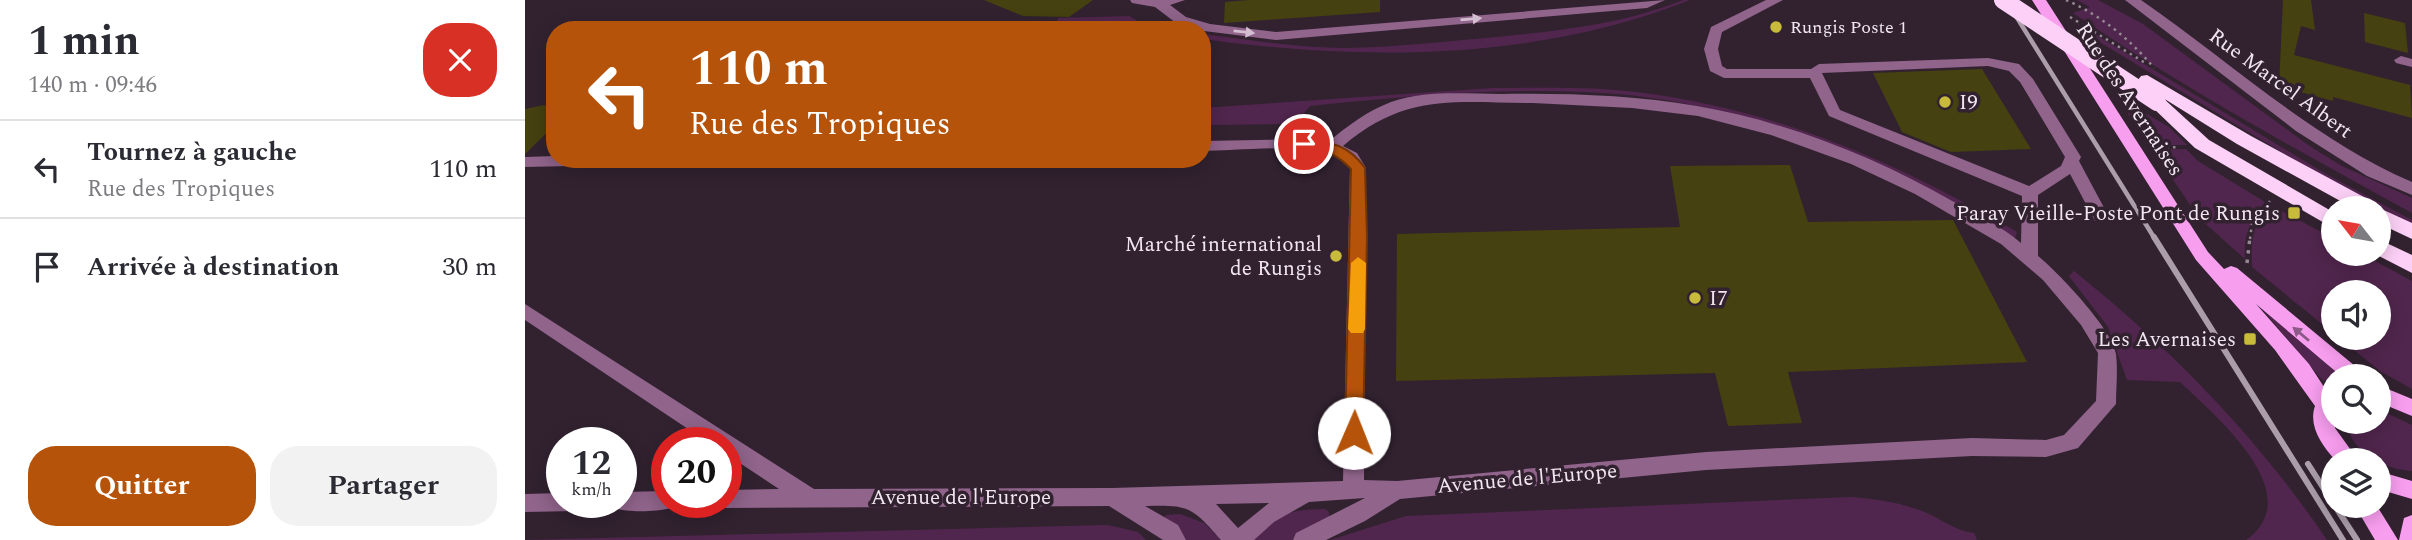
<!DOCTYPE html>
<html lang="fr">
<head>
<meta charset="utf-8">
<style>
  body { margin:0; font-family:Spectral,serif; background:#f2f2f3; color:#2b2b33; height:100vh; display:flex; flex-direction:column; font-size:26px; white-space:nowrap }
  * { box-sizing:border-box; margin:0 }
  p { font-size:23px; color:#7c7c81 }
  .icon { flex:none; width:38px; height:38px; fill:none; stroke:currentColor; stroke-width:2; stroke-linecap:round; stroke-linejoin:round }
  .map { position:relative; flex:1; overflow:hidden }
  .details { display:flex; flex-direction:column; background:#fff; width:525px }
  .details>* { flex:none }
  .hud { position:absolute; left:21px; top:21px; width:665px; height:147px; border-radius:28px; box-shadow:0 4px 18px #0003; background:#b45309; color:#fff; overflow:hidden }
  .needle { width:46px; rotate:301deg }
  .fabs { position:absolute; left:1796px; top:196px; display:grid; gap:14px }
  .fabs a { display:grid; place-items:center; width:70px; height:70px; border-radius:50%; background:#fff; box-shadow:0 4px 18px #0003; font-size:35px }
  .speed { position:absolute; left:21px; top:427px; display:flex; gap:14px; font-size:35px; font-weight:700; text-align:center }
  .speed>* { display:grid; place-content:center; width:91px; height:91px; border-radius:50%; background:#fff; box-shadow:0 4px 18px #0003; line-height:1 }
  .speed small { font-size:18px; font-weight:400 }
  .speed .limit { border:10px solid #d22; background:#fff; color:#111 }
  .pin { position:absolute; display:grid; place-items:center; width:60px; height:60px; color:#fff; margin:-30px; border:4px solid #fff; border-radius:50%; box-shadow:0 2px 7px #0007 }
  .me { position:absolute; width:77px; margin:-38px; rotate:1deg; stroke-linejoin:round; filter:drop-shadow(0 0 5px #0008) }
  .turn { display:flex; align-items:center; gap:24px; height:147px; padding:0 28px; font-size:32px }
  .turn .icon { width:91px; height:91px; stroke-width:2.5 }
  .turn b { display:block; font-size:49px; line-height:60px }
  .round { display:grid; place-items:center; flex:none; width:74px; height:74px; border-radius:28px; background:#f2f2f3 }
  .head { display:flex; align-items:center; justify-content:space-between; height:119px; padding:0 28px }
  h1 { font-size:42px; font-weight:700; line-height:52px }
  .cta { display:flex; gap:14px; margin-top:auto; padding:14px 28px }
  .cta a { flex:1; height:80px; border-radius:28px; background:#b45309; color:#fff; font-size:28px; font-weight:700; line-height:80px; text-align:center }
  .cta a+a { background:#f2f2f3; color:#2b2b33 }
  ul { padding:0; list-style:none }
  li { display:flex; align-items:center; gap:21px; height:98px; padding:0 28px; border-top:2px solid #e1e1e2 }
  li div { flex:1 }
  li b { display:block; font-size:26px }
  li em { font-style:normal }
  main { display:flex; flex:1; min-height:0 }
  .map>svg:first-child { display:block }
  .green { fill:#51264e }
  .building { fill:#464110 }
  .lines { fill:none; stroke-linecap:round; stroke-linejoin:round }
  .path-far1 { stroke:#958793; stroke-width:2.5; stroke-dasharray:2.5 4.5; stroke-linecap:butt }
  .path { stroke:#958793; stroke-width:3.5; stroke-dasharray:3.5 6; stroke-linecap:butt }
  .minor { fill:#90648b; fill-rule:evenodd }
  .major { fill:#f89eef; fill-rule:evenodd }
  .highway { fill:#fdd1f7; fill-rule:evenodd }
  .rail-far1 { stroke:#ab9eaa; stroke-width:4.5 }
  .rail { stroke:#ab9eaa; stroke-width:6 }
  .highway-bridge { stroke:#fdd1f7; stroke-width:18 }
  .oneway { fill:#d4bfd2 }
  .oneway2 { fill:#8b5a86 }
  .route { fill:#b45309; stroke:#753606; stroke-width:2 }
  .slow { fill:#f59e0b }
  .poi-dot { fill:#c8bb3b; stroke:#322230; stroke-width:2.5 }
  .labels { text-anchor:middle; stroke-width:7; stroke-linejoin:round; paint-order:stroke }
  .far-poi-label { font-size:18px; fill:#f1e6f0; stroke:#322230; text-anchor:start }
  .street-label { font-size:21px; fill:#f1e6f0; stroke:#322230 }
  .poi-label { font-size:21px; fill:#f1e6f0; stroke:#322230; text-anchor:end }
</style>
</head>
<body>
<main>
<section class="details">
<div class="head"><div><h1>1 min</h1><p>140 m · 09:46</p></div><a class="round" style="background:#d93025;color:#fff"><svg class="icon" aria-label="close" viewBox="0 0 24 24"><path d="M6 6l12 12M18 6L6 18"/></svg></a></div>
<ul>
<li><svg class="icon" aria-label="left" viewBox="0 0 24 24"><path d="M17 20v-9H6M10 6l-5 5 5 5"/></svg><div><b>Tournez à gauche</b><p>Rue des Tropiques</p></div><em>110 m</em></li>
<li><svg class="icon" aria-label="arrive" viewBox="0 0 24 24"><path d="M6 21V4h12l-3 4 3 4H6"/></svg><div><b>Arrivée à destination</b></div><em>30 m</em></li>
</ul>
<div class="cta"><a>Quitter</a><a>Partager</a></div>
</section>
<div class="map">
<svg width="1887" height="540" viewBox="0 0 1887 540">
  <rect width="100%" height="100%" fill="#322230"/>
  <g class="green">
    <path d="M1158 0H1165C1012 61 838 61 677 39V34C725 40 773 48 821 48 874 47 928 41 981 36 1041 30 1101 23 1158 0Z"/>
    <path d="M1552 0H1573L1618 24 1786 147 1817 166 1887 198V213C1772 150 1657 87 1548 13L1565 7Z"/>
    <path d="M604 16 618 24 647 30H613L532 22 533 18Z"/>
    <path d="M1553 24 1801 174 1887 220V225L1801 179 1553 29Z"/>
    <path d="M968 88C1016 88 1064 86 1111 92 1255 110 1368 161 1492 232L1490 238C1374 168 1240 110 1104 95 1002 85 888 95 785 106L770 124 677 125V108Z"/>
    <path d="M1592 97 1644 127 1662 145H1624Z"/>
    <path d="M1661 149 1673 161 1740 202C1725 220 1718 235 1720 259L1674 218 1628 150Z"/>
    <path d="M1745 205 1808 238V254H1837L1887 281V389L1855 371 1814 338H1853V292H1808V333L1727 267C1726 242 1727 223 1745 205Z"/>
    <path d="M1549 271C1648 351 1730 434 1802 540H1721C1786 494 1688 414 1655 382L1602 380 1583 327 1544 276Z"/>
    <path d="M1733 304 1820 374 1798 381Z"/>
    <path d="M1853 409 1887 425V471C1861 470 1824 452 1822 422H1853Z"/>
    <path d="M1326 497C1351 499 1373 502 1397 511 1415 518 1430 531 1449 533L1452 540H805L881 516Z"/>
    <path d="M800 509 804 512V518L767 540H725C753 513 763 510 800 509Z"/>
    <path d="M655 514 679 523 696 540H659L639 518 641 515Z"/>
    <path d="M583 525 613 532 621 540H0Z"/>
  </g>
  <g class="building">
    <path d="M459 0H568L544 17 498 16Z"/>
    <path d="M724 0H855V12L699 23 700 2Z"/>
    <path d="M1758 0H1786L1790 30 1776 26 1769 55 1885 85 1887 118 1808 97V101L1754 86Z"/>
    <path d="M1839 13 1880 23 1883 53 1840 42Z"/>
    <path d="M1457 69 1506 149 1426 152 1377 132 1348 73Z"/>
    <path d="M19 105 30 109V125L0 154V109Z"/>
    <path d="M1265 165 1283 222 1428 220 1502 362 1263 372 1277 423 1203 426 1190 373 871 381 872 234 1155 227 1145 166Z"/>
  </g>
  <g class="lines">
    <g class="path-far1">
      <path d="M1541 0C1575 15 1605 39 1629 68"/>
      <path d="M1545 17 1622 64"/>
      <path d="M1627 148 1654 147"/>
      <path d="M1725 239 1727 223 1745 201"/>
    </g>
    <path class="path" d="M1722 263 1725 237"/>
    <g class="minor">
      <path d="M605 0H660L645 5 661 17 685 24 751 32 1140 0 1122 8 751 40 679 31 651 23 630 7 607 3Z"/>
      <path d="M1241 0H1258L1197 32 1193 49 1197 66 1202 69H1286L1294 64 1463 58 1494 64 1508 79 1556 157 1554 161 1584 217 1582 221H1570L1545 174 1513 195V256C1533 272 1588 330 1591 354 1593 370 1591 388 1591 404L1553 448 1521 457 1447 456 1181 470 875 499 840 521 801 540H768L771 533 840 498 784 502 749 522 729 540H696C666 506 664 505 620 506L653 525 661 540H638L584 506 201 508 192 502H201V490L254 489 201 454V443H184L0 320V304L289 489 587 488 818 481 825 168C820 161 813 155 804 152 777 144 708 151 677 151V141L779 139 804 141C823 126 842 111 866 102 901 90 940 94 976 94 1041 93 1108 95 1172 106 1260 121 1351 157 1429 202 1451 214 1476 226 1496 243L1497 196 1304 116 1285 78H1199L1185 71 1179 49 1186 27ZM1463 66 1484 71 1495 82 1540 157 1536 166 1504 186 1315 110 1297 73ZM1008 103 1107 108 1173 116 1246 135 1326 164 1390 194 1476 244 1518 280 1556 325 1573 353 1571 401 1539 435 1521 440 1447 438 1181 452 872 481 839 480 841 168 832 153 818 146C882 92 930 103 1008 103ZM744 503 713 528 691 504Z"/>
      <path d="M1600 0H1616C1706 62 1786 138 1887 182V195L1842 176 1771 131Z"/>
      <path d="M1876 56 1887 59V67L1871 63 1869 60Z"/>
      <path d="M30 156V159H147L139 164 0 167V157Z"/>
      <path d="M142 491V502H151L149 507C134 512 104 513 89 508L86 502H96V492Z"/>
      <path d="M37 493V502H60L57 509 50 511 0 512V494Z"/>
    </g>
    <g class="major">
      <path d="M1507 0H1521L1683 252 1699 269 1706 266 1712 268 1836 371 1838 376H1816L1731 304 1784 364 1801 390 1808 388 1810 428 1833 460H1810C1797 445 1783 426 1790 406L1750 350 1671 260Z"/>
      <path d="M1853 385 1887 399V416L1853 402Z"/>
      <path d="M1853 471 1887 481V499L1853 489Z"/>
      <path d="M1830 506H1852L1873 540H1850Z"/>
      <path d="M1887 515V540H1874L1879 518Z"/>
    </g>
    <g class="highway">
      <path d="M1622 75 1726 136 1850 203 1852 207 1887 223V239L1853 223V208H1828L1712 144 1638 98 1684 140 1808 212V228L1670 148 1626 106 1623 102 1626 98H1638L1613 80 1616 76Z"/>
      <path d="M1853 239 1887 255V273L1850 254H1853Z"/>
    </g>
    <path class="rail-far1" d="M1481 0 1630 239"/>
    <g class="rail">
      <path d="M1629 237 1818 540"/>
      <path d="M1783 464 1808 503"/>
      <path d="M1810 506 1832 540"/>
    </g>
    <path class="highway-bridge" d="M1478 0 1632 102"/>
  </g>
  <defs><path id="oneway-solid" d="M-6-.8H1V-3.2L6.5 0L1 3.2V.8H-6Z" transform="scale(1.75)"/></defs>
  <g class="oneway">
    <use href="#oneway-solid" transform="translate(946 19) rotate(-5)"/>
    <use href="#oneway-solid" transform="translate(719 32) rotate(6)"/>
  </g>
  <use class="oneway2" href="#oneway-solid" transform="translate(1776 334) rotate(-140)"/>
  <path class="route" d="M779 139C806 142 824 145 840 168L842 237 838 433 836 438 829 440 823 438 820 433 826 169C807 149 799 153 774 147L772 144Z"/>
  <path class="slow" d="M833 257 841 263 840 329 838 333H826L823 329 826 263Z"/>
  <g class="poi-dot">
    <circle cx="1251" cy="27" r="7"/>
    <circle cx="1420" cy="102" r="7"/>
    <rect x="1762" y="206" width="14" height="14" rx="3.5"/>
    <circle cx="811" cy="256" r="7"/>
    <circle cx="1170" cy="298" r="7"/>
    <rect x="1718" y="332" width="14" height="14" rx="3.5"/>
  </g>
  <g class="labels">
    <g class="far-poi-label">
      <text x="1265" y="33">Rungis Poste 1</text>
    </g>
    <g class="street-label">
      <text transform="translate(1756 83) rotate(36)" y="7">Rue Marcel Albert</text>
      <text transform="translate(1605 99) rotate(57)" y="7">Rue des Avernaises</text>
      <text transform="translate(1002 478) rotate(-5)" y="7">Avenue de l'Europe</text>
      <text x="436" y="504">Avenue de l'Europe</text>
    </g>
    <g class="poi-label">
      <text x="1434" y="109" text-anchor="start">I9</text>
      <text x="1755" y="220">Paray Vieille-Poste Pont de Rungis</text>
      <text x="797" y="251">Marché international<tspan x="797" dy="24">de Rungis</tspan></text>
      <text x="1184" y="305" text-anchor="start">I7</text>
      <text x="1711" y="346">Les Avernaises</text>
    </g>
  </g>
</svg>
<div class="fabs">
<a><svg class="needle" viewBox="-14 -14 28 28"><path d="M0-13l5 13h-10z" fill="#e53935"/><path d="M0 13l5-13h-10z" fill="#7c7c81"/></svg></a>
<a><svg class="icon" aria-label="sound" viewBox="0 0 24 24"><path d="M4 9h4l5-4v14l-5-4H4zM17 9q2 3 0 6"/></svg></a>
<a><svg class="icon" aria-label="search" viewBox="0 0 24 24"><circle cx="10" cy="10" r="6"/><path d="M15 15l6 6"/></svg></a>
<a><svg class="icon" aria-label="layers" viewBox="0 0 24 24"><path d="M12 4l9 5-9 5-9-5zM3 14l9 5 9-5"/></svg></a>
</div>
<div class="speed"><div>12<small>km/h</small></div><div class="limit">20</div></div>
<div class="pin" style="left:779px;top:144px;background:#d93025"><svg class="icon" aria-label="arrive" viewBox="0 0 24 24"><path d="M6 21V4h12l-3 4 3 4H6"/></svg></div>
<svg class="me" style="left:829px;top:433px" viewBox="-20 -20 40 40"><circle r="19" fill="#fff"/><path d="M0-13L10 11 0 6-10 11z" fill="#b45309"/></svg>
<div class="hud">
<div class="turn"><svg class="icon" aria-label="left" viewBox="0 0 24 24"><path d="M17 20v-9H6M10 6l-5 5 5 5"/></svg><div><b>110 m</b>Rue des Tropiques</div></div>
</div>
</div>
</main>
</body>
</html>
